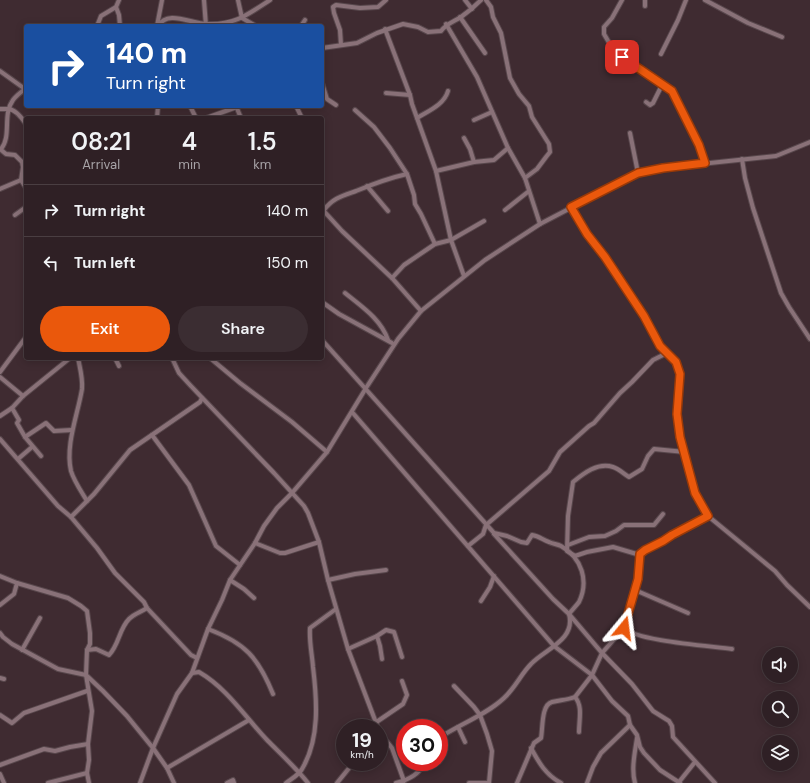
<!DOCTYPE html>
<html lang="en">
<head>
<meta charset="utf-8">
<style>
  body { margin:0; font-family:"DM Sans",sans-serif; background:#3b2d32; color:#f1f3f6; height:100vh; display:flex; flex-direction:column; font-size:15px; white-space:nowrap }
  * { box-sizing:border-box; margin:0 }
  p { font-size:13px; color:#a7a3a7 }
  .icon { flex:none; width:22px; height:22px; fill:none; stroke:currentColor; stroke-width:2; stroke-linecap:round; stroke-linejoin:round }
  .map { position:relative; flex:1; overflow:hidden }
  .details { position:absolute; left:24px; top:116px; width:300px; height:244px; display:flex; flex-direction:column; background:#2f2025; border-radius:4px; box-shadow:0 2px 10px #0003,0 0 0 1px #4a3e42 }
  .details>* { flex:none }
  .top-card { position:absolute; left:24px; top:24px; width:300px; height:84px; border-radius:4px; box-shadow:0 2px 10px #0003,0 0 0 1px #4a3e42; background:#1a4fa0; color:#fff; overflow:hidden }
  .fabs { position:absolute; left:762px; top:647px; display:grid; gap:8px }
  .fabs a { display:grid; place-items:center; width:36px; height:36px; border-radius:50%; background:#2f2025; box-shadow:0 2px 10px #0003,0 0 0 1px #4a3e42; font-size:20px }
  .speed { position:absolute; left:336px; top:719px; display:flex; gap:8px; font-size:20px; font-weight:700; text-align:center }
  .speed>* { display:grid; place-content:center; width:52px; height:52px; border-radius:50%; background:#2f2025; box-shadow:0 2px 10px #0003,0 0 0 1px #4a3e42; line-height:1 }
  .speed small { font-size:10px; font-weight:400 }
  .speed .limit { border:6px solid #d22; background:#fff; color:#111 }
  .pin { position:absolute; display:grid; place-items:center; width:34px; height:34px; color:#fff; margin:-17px; border-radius:8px; box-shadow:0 2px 6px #0006 }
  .me { position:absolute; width:44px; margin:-22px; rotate:16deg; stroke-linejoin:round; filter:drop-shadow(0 0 3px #0008) }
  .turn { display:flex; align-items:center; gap:14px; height:84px; padding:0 16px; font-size:18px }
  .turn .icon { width:52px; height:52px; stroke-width:2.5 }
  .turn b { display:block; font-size:28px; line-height:34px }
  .eta { display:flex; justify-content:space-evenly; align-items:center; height:68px; text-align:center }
  .eta b { font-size:24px; font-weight:600; line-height:28px }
  .button { display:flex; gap:8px; margin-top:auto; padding:8px 16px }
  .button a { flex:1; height:46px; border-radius:24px; background:#ea580c; color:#fff; font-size:16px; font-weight:600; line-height:46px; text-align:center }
  .button a+a { background:#3b2d32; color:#f1f3f6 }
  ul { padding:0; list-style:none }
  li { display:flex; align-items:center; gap:12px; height:52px; padding:0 16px; border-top:1px solid #4a3e42 }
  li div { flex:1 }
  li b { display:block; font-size:15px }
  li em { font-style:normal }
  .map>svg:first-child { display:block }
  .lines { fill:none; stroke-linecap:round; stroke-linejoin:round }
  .street-casing { stroke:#58474c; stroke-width:6 }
  .street { stroke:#897178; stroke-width:4 }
  .route-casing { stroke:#983908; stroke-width:10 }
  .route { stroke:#ea580c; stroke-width:7 }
</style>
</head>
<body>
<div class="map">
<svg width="810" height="783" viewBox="0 0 810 783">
  <rect width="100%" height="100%" fill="#3f2b31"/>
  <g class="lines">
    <defs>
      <g id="street">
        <path d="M204 0 206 26"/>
        <path d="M238 0 242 18 256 26"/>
        <path d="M465 0 472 9"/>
        <path d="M486 0 491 7 493 17 501 33 510 78 519 94 529 106 532 117 549 144 550 152 546 157 537 169 525 178"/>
        <path d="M622 0 612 18 604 27V34L611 46 622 57 672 91 699 145 705 163"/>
        <path d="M705 0 748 23 782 37"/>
        <path d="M645 6V0"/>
        <path d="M116 7 119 15 120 26"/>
        <path d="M460 17 485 53"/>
        <path d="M446 24 477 77 508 148 525 178 540 224"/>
        <path d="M97 26 101 16 116 7 119 0"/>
        <path d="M157 26 162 0"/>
        <path d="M158 26C168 9 191 24 207 24 235 25 247 15 270 0"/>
        <path d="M301 26 305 20"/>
        <path d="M385 29 410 95 412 104 436 171 451 240 464 276"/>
        <path d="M341 45 340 30 334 13 333 7 336 5 360 8 378 7 386 0"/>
        <path d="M322 48 357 43 377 33 403 24 418 27 428 32 441 31C446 24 453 22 461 17 468 12 475 6 481 0"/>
        <path d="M661 54 678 20 686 0"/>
        <path d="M0 71 25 89C21 92 16 96 13 100 2 115 12 136 1 149"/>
        <path d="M322 83 327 99 336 105"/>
        <path d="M386 93 410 95"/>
        <path d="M646 102 650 105 653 103 662 85"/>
        <path d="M190 106 196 118"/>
        <path d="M236 106 241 118"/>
        <path d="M296 106 302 118"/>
        <path d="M0 109C2 109 5 109 7 109 15 108 22 118 26 124"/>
        <path d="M355 110 374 127 390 148 407 174 414 195 415 204 421 214 435 244"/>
        <path d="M157 118 158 106"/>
        <path d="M206 118 237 107"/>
        <path d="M417 118C428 111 444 105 448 91"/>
        <path d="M474 120 492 112"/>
        <path d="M630 133 638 173"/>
        <path d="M464 138 470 149 474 162"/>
        <path d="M0 149 6 154 15 155 22 162 23 167 21 180 0 189"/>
        <path d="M742 159 745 178 753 208 781 293 789 307 810 339"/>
        <path d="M436 171 474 162 494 160 508 148"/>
        <path d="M21 180 26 188"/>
        <path d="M367 186 388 211"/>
        <path d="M571 207 587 234 605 257 644 316 660 346 676 362 680 374 677 414 680 437 695 493 708 516 775 571 787 585 810 607"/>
        <path d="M322 209 342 231 392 278 421 311"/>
        <path d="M324 210C333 198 342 196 356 191 373 184 389 178 407 174"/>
        <path d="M505 210 529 191"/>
        <path d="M15 215 26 207"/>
        <path d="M392 278 404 265 435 244 451 240 484 221"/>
        <path d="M345 293C361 306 381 319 388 340"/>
        <path d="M322 302 339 314 392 343"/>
        <path d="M322 340 494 533 507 536 521 542 527 543 532 535C539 536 543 540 549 542 553 544 557 544 561 546 582 558 589 581 579 602 576 606 572 610 569 614 576 640 545 649 531 664 521 674 515 688 504 698 486 715 460 724 439 738"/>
        <path d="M78 358C80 368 83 379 82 389 78 414 65 445 71 471 74 481 81 491 87 501"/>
        <path d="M115 358 119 366"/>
        <path d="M172 358 179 373 190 385 274 473 304 506 308 513 319 542 328 580 348 649 378 728"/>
        <path d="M210 358 240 383 292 422 327 452"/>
        <path d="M0 372 26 337"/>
        <path d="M0 377 23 396"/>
        <path d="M12 408 19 420 17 423 25 437 41 456"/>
        <path d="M352 412 554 646 592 675 612 701 628 716 630 725 637 735 640 747 644 753 660 770 680 783"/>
        <path d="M0 416 12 408 23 396 70 358"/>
        <path d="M152 435 189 485 216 546 240 565"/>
        <path d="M25 437 46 423 54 431 72 430"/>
        <path d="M0 439 58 506 71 517 97 548 115 573 144 602 147 608 191 655 197 658"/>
        <path d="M685 452 654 449 648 456 642 469 629 477C624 474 619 469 613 467 598 462 584 473 573 482L568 516 567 551 575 556 587 552 613 547 640 555 645 550 663 541 672 535 708 516"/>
        <path d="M18 459 32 447"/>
        <path d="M71 517 94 494 130 450 200 402 202 398"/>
        <path d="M494 534 553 599 569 614 602 653 632 684 653 711 669 721 672 726 673 737 715 783"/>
        <path d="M255 543 280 553H285L319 542"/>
        <path d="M568 545 589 537 605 536 616 531 624 525H654L663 514"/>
        <path d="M468 546 483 534 486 525 549 471 560 452 589 426 594 423 620 393 632 382 653 360 667 353"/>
        <path d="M0 576 17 583 14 594 0 605"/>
        <path d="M230 580 244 589 254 598"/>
        <path d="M328 580 355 574 386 570"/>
        <path d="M17 583 68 598 81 606 87 611 90 633V644L87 650 86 675 92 711 88 744 89 760 87 773 89 783"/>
        <path d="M635 590 688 613"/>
        <path d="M481 601 490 587 494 576"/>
        <path d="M624 628C636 641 711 646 732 649"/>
        <path d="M208 629C245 643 258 657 273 694"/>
        <path d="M0 633 3 637 12 644 58 669 86 675 103 691 127 716 153 748 167 768 174 783"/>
        <path d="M377 636 380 646 382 659"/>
        <path d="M348 649 377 636 386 630 394 632 402 657"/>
        <path d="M22 650 40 618"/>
        <path d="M87 650 96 649 109 655C119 645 119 629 129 619 134 614 141 612 147 608"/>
        <path d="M192 673 199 672C228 689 245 717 268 741 282 755 296 768 308 783"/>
        <path d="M0 678 4 679"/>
        <path d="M454 686 474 707 480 715 487 734 492 751 489 783H469"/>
        <path d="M575 697 592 675 602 653 624 628 638 579 640 555"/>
        <path d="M0 715 12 723 24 713 87 691"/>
        <path d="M375 723 403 704 407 695 402 681"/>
        <path d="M458 727 465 742"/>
        <path d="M379 732 392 748 404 781"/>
        <path d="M531 748C539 763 546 775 561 783"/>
        <path d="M0 765 44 749 55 751 70 747 88 744"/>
        <path d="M167 768 249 720"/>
        <path d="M0 774 4 783"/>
        <path d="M679 782 695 762"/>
        <path d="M48 783 87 773"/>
        <path d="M140 783 153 748 177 694 192 673 208 629 222 600 230 580 255 543 264 526 277 508 292 493 327 452 366 388 398 339 421 311 485 260 540 224 630 177 638 173 663 168 776 156 810 142"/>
        <path d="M227 783 233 780 234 783"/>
        <path d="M286 783C291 779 299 775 302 769 320 739 317 700 313 667 312 654 309 641 310 628L336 609"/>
        <path d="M337 783 354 762"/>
        <path d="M396 783C408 780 420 774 425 762"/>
        <path d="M517 783 534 743 541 738C543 728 541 705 552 702 560 700 567 700 575 697 583 706 579 720 579 732"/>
        <path d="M587 783 593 767 601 753 630 725"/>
        <path d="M635 783C631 769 635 752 637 738"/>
      </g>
    </defs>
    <use href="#street" class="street-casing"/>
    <use href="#street" class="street"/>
  </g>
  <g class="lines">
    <defs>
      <path id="route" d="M622 57 672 91 699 145 705 163 663 168 638 173 571 207 587 234 605 257 644 316 660 346 676 362 680 374 677 414 680 437 695 493 708 516 672 535 663 541 645 550 640 554 638 579 624 628"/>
    </defs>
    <use href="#route" class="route-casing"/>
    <use href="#route" class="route"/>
  </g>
</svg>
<div class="fabs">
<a><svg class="icon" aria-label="sound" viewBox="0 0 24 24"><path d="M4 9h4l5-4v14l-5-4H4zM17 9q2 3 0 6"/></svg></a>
<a><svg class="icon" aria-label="search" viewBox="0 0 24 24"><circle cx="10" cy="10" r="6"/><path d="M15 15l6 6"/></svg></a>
<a><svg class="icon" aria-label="layers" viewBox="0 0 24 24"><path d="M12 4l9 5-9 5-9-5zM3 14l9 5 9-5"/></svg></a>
</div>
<div class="speed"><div>19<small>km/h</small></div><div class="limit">30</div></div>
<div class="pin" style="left:622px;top:57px;background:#d93025"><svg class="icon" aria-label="arrive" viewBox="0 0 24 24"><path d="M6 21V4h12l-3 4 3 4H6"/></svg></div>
<svg class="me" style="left:624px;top:628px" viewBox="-20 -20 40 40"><path d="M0-17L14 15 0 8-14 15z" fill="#ea580c" stroke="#fff" stroke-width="4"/></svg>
<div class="top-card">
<div class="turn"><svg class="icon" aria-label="right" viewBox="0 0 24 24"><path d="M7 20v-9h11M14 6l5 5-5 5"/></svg><div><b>140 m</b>Turn right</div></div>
</div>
<section class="details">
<div class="eta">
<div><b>08:21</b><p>Arrival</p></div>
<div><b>4</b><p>min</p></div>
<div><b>1.5</b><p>km</p></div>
</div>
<ul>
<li><svg class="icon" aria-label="right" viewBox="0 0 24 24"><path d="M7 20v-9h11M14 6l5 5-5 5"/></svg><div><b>Turn right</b></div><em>140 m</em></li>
<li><svg class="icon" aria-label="left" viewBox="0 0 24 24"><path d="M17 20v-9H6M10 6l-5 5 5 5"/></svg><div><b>Turn left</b></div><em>150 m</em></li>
</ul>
<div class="button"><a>Exit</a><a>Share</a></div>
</section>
</div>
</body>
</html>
